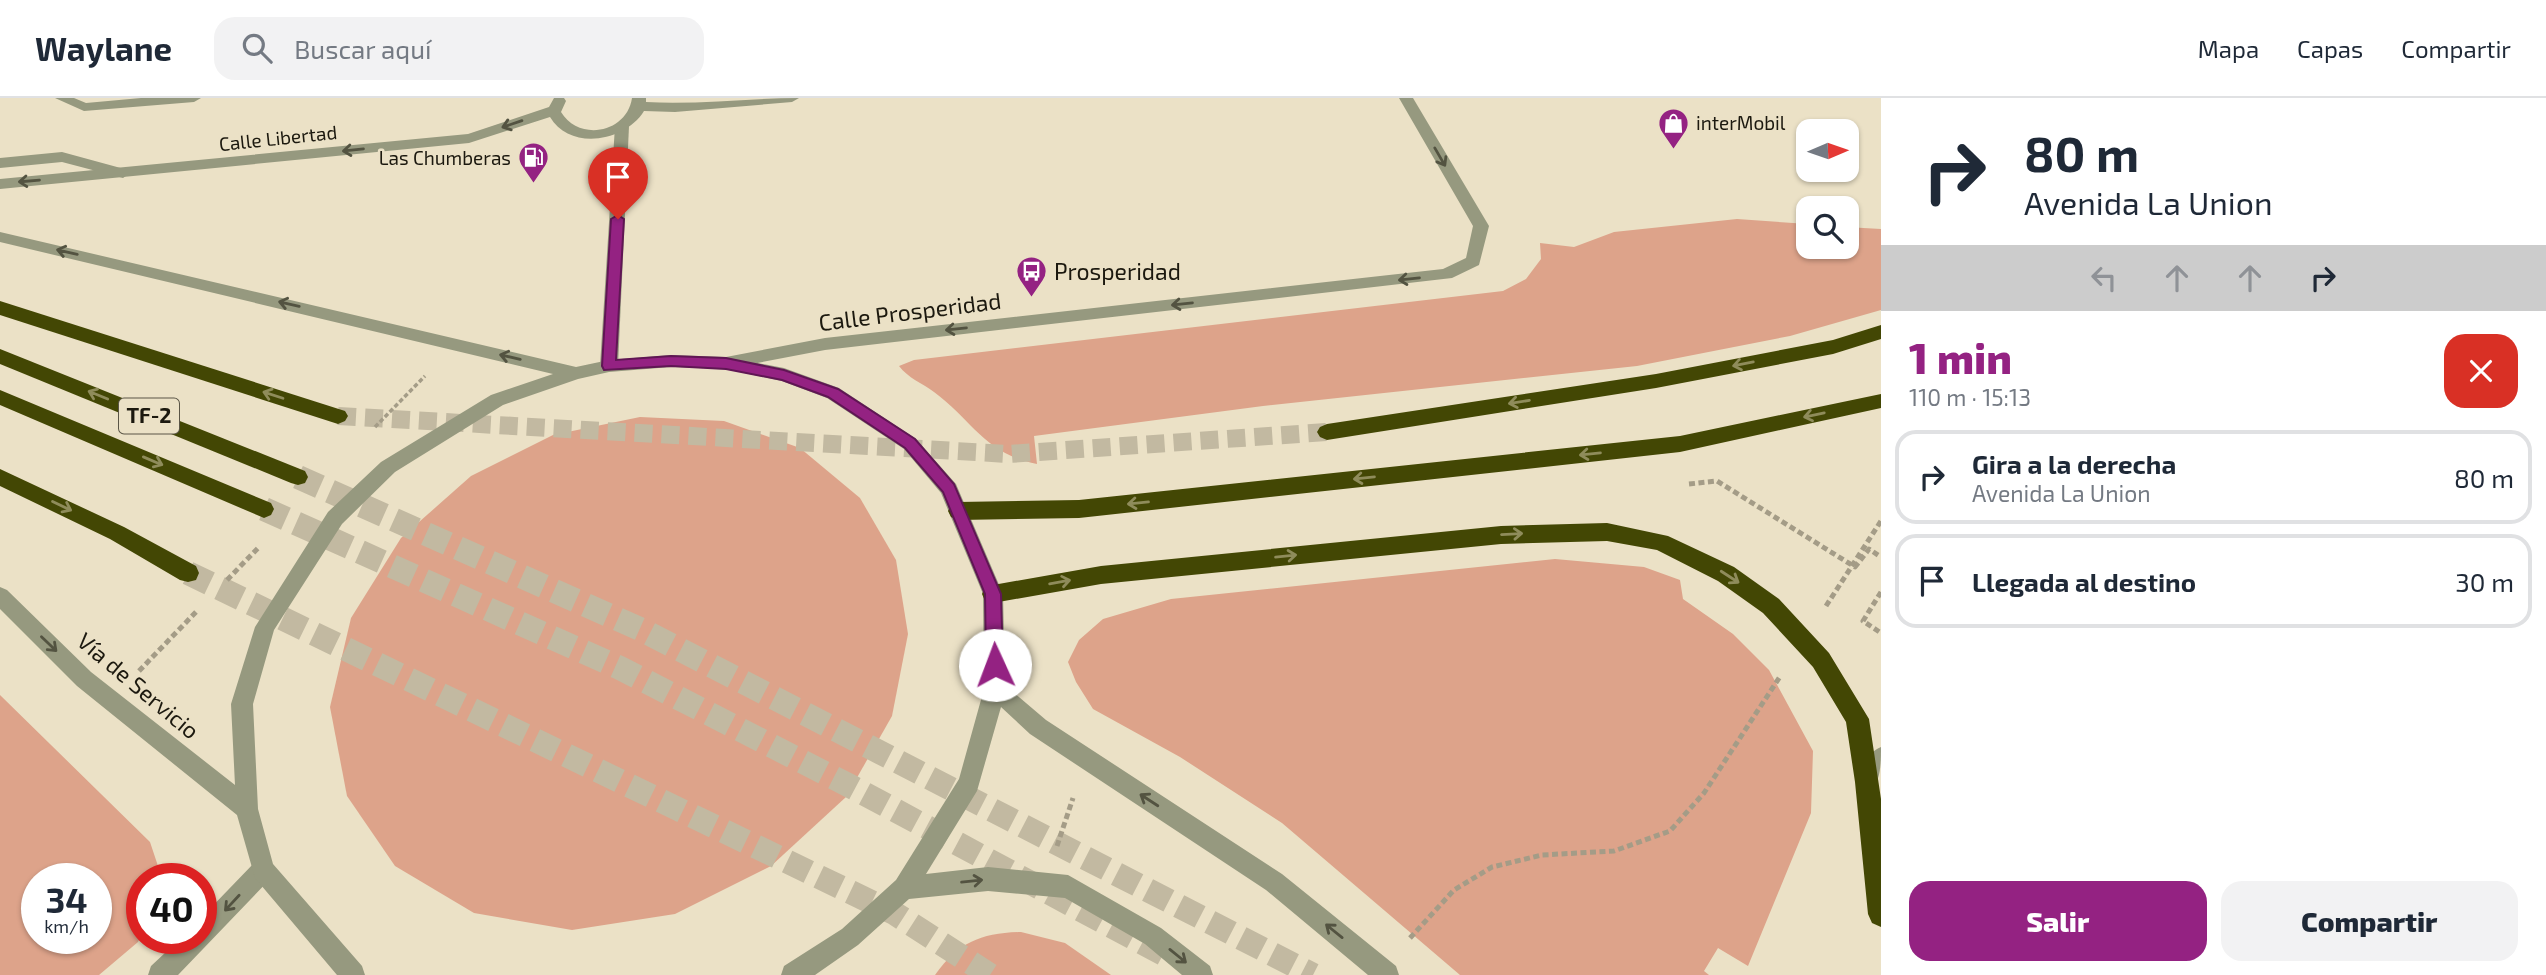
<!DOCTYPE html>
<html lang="es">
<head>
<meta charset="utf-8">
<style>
  body { margin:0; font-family:"Exo 2",sans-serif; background:#f2f2f3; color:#1f2937; height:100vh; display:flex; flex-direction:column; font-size:26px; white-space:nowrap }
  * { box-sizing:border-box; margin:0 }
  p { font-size:23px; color:#747a83 }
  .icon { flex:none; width:38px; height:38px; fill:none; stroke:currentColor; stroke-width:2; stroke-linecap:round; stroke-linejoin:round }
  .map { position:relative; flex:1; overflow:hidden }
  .side { display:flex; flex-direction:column; background:#fff; width:665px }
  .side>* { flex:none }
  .top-card { background:#fff; color:#1f2937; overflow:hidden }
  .needle { width:46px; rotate:88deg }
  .controls { position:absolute; left:1796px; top:21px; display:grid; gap:14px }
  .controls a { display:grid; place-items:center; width:63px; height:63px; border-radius:14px; background:#fff; box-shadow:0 2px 5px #0004; font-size:35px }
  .speed { position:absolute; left:21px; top:765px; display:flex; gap:14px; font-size:35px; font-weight:700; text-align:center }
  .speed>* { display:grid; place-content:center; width:91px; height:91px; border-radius:50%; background:#fff; box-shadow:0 2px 5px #0004; line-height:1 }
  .speed small { font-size:18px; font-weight:400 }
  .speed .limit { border:10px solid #d22; background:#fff; color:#111 }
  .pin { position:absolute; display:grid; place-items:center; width:60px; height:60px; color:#fff; margin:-72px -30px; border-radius:50% 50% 50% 0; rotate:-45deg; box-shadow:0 0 7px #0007 }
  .pin .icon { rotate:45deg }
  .me { position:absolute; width:77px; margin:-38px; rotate:358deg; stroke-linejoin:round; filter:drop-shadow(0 0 5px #0008) }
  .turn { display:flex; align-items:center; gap:24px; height:147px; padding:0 28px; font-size:32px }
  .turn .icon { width:91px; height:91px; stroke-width:2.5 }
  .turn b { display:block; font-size:49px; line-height:60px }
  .lanes { display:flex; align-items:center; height:66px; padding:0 28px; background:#0003; justify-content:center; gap:35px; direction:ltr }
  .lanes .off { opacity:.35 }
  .round { display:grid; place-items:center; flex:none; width:74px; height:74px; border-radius:21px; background:#f2f2f3 }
  .headline { display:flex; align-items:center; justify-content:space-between; height:119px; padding:0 28px }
  h1 { font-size:42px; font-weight:800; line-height:52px; color:#942282 }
  .action { display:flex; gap:14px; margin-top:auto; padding:14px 28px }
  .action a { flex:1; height:80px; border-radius:21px; background:#942282; color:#fff; font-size:28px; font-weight:800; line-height:80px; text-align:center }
  .action a+a { background:#f2f2f3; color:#1f2937 }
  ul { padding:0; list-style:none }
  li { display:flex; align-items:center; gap:21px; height:94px; margin:0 14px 10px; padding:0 14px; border:4px solid #e0e1e3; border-radius:21px }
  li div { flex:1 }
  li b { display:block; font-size:26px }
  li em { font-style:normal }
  header { display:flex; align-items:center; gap:42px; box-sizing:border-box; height:98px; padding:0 35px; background:#fff; border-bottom:2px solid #e0e1e3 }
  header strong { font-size:33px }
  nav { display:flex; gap:38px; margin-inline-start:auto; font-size:24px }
  .search { width:490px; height:63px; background:#f2f2f3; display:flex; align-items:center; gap:18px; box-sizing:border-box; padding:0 24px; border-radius:21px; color:#747a83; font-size:26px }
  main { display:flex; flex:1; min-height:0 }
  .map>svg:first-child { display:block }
  .green { fill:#dda38a; fill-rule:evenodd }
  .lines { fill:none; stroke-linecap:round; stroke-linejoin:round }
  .motorway-tunnel-far1 { stroke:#c2b9a1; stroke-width:18; stroke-dasharray:18 9; stroke-linecap:butt }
  .motorway-tunnel { stroke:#c2b9a1; stroke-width:24; stroke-dasharray:24 11; stroke-linecap:butt }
  .path-far1 { stroke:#a49c87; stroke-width:3.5; stroke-dasharray:4.5 2.5; stroke-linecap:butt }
  .path { stroke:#a49c87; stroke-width:5; stroke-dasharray:6 3.5; stroke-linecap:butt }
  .service { fill:#96997f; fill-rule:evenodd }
  .minor { fill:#96997f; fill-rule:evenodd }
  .tertiary { fill:#96997f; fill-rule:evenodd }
  .motorway { fill:#434704; fill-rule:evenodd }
  .oneway { stroke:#535341 }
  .oneway2 { stroke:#8f8c5b }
  .route { fill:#942282; stroke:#601654; stroke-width:2 }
  .labels { text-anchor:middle; stroke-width:5; stroke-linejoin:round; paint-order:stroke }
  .far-poi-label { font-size:19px; fill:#1c190f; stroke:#ebe1c6; text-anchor:start }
  .far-street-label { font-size:19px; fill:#1c190f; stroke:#ebe1c6 }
  .shield { fill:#ebe1c6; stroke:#5a5546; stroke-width:2 }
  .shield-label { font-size:21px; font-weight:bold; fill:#1c190f }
  .poi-label { font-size:23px; fill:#1c190f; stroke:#ebe1c6; text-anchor:start }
  .street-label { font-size:23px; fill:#1c190f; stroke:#ebe1c6 }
</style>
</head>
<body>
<header>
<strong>Waylane</strong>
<div class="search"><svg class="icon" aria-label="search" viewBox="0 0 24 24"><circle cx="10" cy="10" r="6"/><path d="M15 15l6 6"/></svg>Buscar aquí</div>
<nav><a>Mapa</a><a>Capas</a><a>Compartir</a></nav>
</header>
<main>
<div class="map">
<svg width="1881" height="877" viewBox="0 0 1881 877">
  <rect width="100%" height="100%" fill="#ebe1c6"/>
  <g class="green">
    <path d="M1737 121 1808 126V149H1846V129L1881 131V212L1790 238 1637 268 1263 308 1034 338 1037 366C985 356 973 323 934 294 922 285 908 280 899 268L914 262 1503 193 1526 181 1541 161 1540 145 1574 149 1614 134Z"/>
    <path d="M640 319 724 323 800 350 860 400 896 462 908 536 892 618 846 699 771 768 675 816 572 832 474 815 395 768 347 698 330 609 351 520 401 440 471 378 553 337Z"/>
    <path d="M1555 461 1644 469 1680 482 1683 501 1733 536 1769 572 1813 653 1811 715 1748 868 1718 850 1704 873 1709 877H1460L1282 725 1180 659 1093 611 1076 584 1068 564 1079 542 1103 521 1171 501Z"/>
    <path d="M0 597 150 744 162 780H142V836L138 844 99 877H0ZM96 780V840H37V780Z"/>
    <path d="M1021 834 1065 845 1111 877H935C958 844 982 835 1021 834Z"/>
  </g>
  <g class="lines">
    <path class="motorway-tunnel-far1" d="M338 318 1009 356 1327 334"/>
    <g class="motorway-tunnel">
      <path d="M298 379 640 531 1313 877"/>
      <path d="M264 411 620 570 850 688 1171 860"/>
      <path d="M188 475 894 815 990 877"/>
    </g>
    <path class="path-far1" d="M375 329 425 278"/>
    <g class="path">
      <path d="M1689 386 1717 383 1855 469 1869 451 1881 459"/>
      <path d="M227 482 260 448"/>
      <path d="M1881 494 1863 523 1881 535"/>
      <path d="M1826 508 1881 423"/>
      <path d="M139 573 196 514"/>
      <path d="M1057 748 1073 700"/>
      <path d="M1410 840 1454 792 1492 769 1542 757 1614 753 1670 733 1704 695 1781 577"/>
    </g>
    <g class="service">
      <path d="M55 0H74L86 5 141 0H201L194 4 84 13Z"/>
      <path d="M62 54 128 72 130 75 123 80 62 64 0 70V60Z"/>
      <path d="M1881 649C1881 666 1881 687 1867 695L1859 692 1856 684C1861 671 1868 654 1881 649Z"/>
    </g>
    <g class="minor">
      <path d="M1399 0H1413L1489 128 1479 167 1452 180 825 252 726 271 720 270 717 265 720 260 726 259 825 240 1443 171 1466 160 1473 128Z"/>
      <path d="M622 23 629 28 618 268 615 273H603L600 268 615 28Z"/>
      <path d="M263 760 271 764 275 772 271 780 178 877H148L151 868 181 840H201V820L255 764Z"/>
    </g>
    <g class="tertiary">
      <path d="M554 0H564L566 3 561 14C579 44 627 35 632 0H646V4C696 7 748 0 799 0L792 4 675 14 644 13C625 44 570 53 550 19L469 45 0 91V81L468 36 549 9Z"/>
      <path d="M0 134 576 269 609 262 671 257 726 259 784 270 839 290 916 341 956 386 1003 496 1005 587 1046 622 1282 776 1396 868 1399 877H1368L1266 792 1030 636 1001 609 977 693 926 776 988 769 1068 777 1161 830 1210 868 1213 877H1182L1145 846 1065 800 988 793 909 801 858 847 815 877H781L784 868 842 831 896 782 959 681 984 591 983 496 941 395 904 351 827 300 782 283 726 271 671 269 609 274 578 281 503 307 395 374 342 426 274 532 253 606 258 711 273 766 362 868 365 877H337L255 780 237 717 77 588 0 511V489L7 492 91 574 235 687 231 606 255 529 328 414 381 364 491 297 553 276 0 144Z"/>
    </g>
    <g class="motorway">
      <path d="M0 203 345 313 348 318 345 323 338 326 0 217Z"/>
      <path d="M1881 227V241L1833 256 1656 290 1327 342 1320 339 1317 334 1320 329 1327 326 1656 276 1833 242Z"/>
      <path d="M0 251 305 373 308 379 305 385 298 387 291 385 0 266Z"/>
      <path d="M0 292 271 405 274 411 271 417 264 420 257 417 0 307Z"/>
      <path d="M1881 296V310L1680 354 1079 420 958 422 951 419 948 413 951 407 958 404 1079 402 1680 338Z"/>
      <path d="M0 371 124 429 196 468 199 475 196 482 188 484 180 482 110 441 0 388Z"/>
      <path d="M1607 425 1668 438 1734 469 1779 501 1829 555 1869 621 1881 701V829L1872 825 1868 816 1855 684 1846 624 1813 569 1763 515 1718 483 1657 452 1607 443 1501 446 1101 486 993 505 985 503 982 496 985 489 993 487 1101 468 1501 428Z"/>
    </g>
  </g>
  <defs><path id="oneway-shaft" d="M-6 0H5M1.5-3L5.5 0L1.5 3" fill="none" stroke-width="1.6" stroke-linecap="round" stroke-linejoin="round" transform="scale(1.75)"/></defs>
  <g class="oneway">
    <use href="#oneway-shaft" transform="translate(512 26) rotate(161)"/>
    <use href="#oneway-shaft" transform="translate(353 52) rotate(174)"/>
    <use href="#oneway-shaft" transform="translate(1440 59) rotate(60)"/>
    <use href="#oneway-shaft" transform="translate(29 83) rotate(175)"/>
    <use href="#oneway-shaft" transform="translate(67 154) rotate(-167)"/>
    <use href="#oneway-shaft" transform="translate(1409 181) rotate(174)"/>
    <use href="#oneway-shaft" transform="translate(289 206) rotate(-167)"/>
    <use href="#oneway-shaft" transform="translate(1182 206) rotate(174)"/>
    <use href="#oneway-shaft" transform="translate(956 231) rotate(174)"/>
    <use href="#oneway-shaft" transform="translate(510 259) rotate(-167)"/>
    <use href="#oneway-shaft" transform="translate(49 546) rotate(44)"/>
    <use href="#oneway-shaft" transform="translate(1149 702) rotate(-147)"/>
    <use href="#oneway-shaft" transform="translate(972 783) rotate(-6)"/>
    <use href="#oneway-shaft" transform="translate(232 805) rotate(133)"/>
    <use href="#oneway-shaft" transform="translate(1334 833) rotate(-141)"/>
    <use href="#oneway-shaft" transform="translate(1178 858) rotate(39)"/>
  </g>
  <g class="oneway2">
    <use href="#oneway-shaft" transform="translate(1743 266) rotate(169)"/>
    <use href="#oneway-shaft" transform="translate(98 297) rotate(-158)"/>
    <use href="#oneway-shaft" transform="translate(273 297) rotate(-162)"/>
    <use href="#oneway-shaft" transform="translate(1519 304) rotate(171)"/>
    <use href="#oneway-shaft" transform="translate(1814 317) rotate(168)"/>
    <use href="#oneway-shaft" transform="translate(1590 356) rotate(174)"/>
    <use href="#oneway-shaft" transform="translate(153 363) rotate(23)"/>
    <use href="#oneway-shaft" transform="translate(1364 380) rotate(174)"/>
    <use href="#oneway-shaft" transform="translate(1138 405) rotate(174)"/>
    <use href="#oneway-shaft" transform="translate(62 408) rotate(26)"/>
    <use href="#oneway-shaft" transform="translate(1512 436) rotate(-3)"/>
    <use href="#oneway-shaft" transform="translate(1286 458) rotate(-6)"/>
    <use href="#oneway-shaft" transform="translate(1730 479) rotate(33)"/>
    <use href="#oneway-shaft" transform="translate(1060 484) rotate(-10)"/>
  </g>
  <path class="route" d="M618 117 624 121 616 262 671 258 726 260 784 272 838 291 915 341 954 386 1001 496 1003 567 1001 573 995 575 989 573 986 567 985 496 943 394 905 350 828 299 782 282 726 271 671 268 604 272 602 268 611 121Z"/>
  <defs>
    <symbol id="shop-pin" viewBox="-11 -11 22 30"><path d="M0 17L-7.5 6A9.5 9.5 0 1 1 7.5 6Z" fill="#942282" stroke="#ebe1c6"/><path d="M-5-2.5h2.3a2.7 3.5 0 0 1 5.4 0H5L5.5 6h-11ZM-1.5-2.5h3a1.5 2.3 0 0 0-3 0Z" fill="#fff"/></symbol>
    <symbol id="fuel-pin" viewBox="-11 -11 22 30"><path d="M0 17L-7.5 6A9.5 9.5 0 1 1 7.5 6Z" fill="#942282" stroke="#ebe1c6"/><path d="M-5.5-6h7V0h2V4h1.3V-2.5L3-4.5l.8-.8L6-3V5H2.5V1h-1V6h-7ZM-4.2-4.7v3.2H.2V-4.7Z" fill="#fff"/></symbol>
    <symbol id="bus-pin" viewBox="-11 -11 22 30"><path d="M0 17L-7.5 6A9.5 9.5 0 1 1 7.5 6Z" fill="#942282" stroke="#ebe1c6"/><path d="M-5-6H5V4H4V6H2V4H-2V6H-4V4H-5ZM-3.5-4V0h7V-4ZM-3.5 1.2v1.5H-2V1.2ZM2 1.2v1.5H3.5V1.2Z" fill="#fff"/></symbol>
  </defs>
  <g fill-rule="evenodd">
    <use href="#shop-pin" x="1656" y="8" width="35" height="47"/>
    <use href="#fuel-pin" x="516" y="42" width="35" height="47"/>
    <use href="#bus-pin" x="1014" y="156" width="35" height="47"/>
  </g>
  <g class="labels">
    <g class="far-poi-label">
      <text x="1696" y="32">interMobil</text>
      <text x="511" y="67" text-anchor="end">Las Chumberas</text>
    </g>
    <g class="far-street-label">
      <text transform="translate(278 40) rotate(-6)" y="7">Calle Libertad</text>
    </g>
    <rect class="shield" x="119" y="300.5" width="60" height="35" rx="5"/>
    <g class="shield-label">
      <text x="149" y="325">TF-2</text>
    </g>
    <g class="poi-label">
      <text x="1054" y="182">Prosperidad</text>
    </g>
    <g class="street-label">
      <text transform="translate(910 214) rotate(-7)" y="8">Calle Prosperidad</text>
      <text transform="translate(138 588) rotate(40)" y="8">Vía de Servicio</text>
    </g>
  </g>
</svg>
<div class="controls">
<a><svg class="needle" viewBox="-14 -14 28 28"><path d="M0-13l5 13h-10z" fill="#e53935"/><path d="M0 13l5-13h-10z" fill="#747a83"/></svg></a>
<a><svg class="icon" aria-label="search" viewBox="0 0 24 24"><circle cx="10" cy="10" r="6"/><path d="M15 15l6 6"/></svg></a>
</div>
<div class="speed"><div>34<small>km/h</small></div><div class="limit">40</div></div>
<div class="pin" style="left:618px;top:121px;background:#d93025"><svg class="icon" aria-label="arrive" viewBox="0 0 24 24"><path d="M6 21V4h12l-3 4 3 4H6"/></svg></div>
<svg class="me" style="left:995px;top:567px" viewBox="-20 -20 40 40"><circle r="19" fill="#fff"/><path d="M0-13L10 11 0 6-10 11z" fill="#942282"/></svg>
</div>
<section class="side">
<div class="top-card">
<div class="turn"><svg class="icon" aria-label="right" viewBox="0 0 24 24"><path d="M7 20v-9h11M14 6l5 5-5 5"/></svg><div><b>80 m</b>Avenida La Union</div></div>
<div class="lanes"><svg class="icon off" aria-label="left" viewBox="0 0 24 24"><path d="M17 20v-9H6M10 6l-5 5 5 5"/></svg><svg class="icon off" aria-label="ahead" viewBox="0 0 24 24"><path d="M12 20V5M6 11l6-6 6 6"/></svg><svg class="icon off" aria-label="ahead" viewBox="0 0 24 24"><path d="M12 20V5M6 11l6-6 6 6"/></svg><svg class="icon" aria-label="right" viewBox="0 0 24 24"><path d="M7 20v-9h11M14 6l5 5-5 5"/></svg></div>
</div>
<div class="headline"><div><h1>1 min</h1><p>110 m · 15:13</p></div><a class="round" style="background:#d93025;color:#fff"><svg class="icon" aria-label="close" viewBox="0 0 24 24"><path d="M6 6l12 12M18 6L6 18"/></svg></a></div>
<ul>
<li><svg class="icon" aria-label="right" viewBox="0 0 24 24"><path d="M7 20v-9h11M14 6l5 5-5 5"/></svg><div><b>Gira a la derecha</b><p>Avenida La Union</p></div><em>80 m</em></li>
<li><svg class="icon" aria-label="arrive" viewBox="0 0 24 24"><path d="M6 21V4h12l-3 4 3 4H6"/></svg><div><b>Llegada al destino</b></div><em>30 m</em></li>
</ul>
<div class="action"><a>Salir</a><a>Compartir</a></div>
</section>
</main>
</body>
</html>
